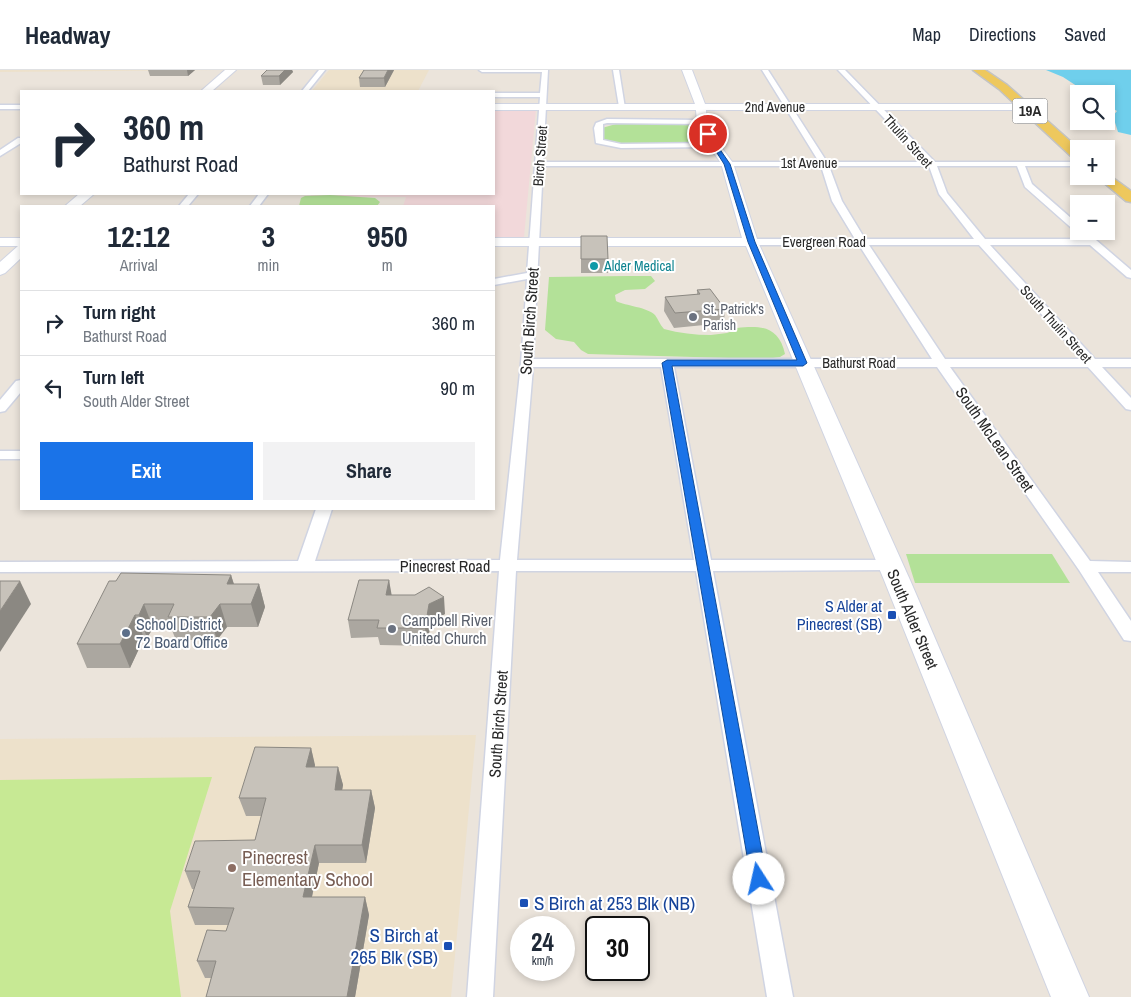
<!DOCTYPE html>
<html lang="en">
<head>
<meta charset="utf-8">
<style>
  body { margin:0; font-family:"Archivo Narrow",sans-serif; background:#f2f2f3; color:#1f2937; height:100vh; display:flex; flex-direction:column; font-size:19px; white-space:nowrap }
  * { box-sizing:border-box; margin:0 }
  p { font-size:16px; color:#747a83 }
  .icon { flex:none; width:28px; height:28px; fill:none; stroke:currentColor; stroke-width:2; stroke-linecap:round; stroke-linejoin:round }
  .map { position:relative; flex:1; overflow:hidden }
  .side { position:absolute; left:20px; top:135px; width:475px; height:305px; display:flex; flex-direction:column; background:#fff; border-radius:0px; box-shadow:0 2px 8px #0003 }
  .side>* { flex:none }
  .hud { position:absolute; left:20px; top:20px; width:475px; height:105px; border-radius:0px; box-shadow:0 2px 8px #0003; background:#fff; color:#1f2937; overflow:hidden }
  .tools { position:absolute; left:1070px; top:15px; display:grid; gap:10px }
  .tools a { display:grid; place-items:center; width:45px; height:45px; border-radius:0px; background:#fff; box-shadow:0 2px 8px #0003; font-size:25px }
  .speed { position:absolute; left:510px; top:846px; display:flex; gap:10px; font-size:25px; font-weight:700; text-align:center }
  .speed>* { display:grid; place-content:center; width:65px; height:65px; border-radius:50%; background:#fff; box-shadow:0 2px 8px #0003; line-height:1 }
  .speed small { font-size:12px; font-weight:400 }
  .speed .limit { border:2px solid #111; border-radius:8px; background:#fff; color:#111 }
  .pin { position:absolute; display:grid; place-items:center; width:42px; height:42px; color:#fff; margin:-21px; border:2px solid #fff; border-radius:50%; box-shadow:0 1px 5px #0007 }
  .me { position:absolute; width:55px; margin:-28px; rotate:350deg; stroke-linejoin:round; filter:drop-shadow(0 0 4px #0008) }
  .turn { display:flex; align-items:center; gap:18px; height:105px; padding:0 20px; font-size:22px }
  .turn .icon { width:65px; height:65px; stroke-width:2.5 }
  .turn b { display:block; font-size:35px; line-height:42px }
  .eta { display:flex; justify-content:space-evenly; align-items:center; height:85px; text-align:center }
  .eta b { font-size:30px; font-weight:800; line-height:35px }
  .cta { display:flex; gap:10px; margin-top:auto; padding:10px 20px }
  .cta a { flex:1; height:58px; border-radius:0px; background:#1a73e8; color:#fff; font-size:20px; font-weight:800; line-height:58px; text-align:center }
  .cta a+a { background:#f2f2f3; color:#1f2937 }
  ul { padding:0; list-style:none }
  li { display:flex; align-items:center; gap:15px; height:65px; padding:0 20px; border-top:1px solid #e0e1e3 }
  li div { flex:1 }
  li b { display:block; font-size:19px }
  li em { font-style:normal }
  header { display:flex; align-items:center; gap:30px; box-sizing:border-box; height:70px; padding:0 25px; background:#fff; border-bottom:1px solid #e0e1e3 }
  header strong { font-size:24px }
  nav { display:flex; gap:28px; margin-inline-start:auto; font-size:18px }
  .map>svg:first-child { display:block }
  .education { fill:#ede1cb }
  .medical { fill:#f2d8da }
  .green { fill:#b3e198 }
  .pitch { fill:#c7e994 }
  .water { fill:#6fcfec }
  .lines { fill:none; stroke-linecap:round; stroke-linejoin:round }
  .street-casing { stroke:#d0d4e2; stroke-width:3 }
  .secondary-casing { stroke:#d0d4e2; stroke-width:2 }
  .primary-casing { stroke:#c3c3c3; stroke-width:3 }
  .street { fill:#fff; fill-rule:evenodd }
  .secondary { fill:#fff; fill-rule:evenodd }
  .primary { fill:#eec85d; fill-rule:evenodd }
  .wall { fill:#aba7a0 }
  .shaded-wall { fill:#8b8882 }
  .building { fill:#c7c2ba; stroke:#8b8882 }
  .route { fill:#1a73e8; stroke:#114b97 }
  .culture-dot { fill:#0f9aa8; stroke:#fff; stroke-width:2 }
  .worship-dot { fill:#6b7280; stroke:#fff; stroke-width:2 }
  .transit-dot { fill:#1a4fb4; stroke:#fff; stroke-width:2 }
  .service-dot { fill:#5c6f8a; stroke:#fff; stroke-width:2 }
  .education-dot { fill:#8d6e63; stroke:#fff; stroke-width:2 }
  .labels { text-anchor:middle; stroke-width:4; stroke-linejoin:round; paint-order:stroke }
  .far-street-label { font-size:14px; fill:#292929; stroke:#fff }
  .far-culture-label { font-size:14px; fill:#0d838f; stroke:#fff; text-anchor:start }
  .far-worship-label { font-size:14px; fill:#5b616d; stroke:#fff; text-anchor:start }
  .shield { fill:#fff; stroke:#696969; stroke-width:1 }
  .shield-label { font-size:15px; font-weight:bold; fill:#292929 }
  .street-label { font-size:16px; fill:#292929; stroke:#fff }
  .transit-label { font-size:16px; fill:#164399; stroke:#fff; text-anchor:end }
  .worship-label { font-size:16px; fill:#5b616d; stroke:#fff; text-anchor:start }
  .service-label { font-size:16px; fill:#4e5e75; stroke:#fff; text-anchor:start }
  .near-education-label { font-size:19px; fill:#785e54; stroke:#fff; text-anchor:start }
  .near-transit-label { font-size:19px; fill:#164399; stroke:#fff; text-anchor:start }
</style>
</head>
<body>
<header>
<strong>Headway</strong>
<nav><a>Map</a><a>Directions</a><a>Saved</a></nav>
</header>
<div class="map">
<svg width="1131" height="927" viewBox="0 0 1131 927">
  <rect width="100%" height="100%" fill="#ebe4db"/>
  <g class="education">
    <path d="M0 0H221L0 2Z"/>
    <path d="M329 0H429L418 21H312Z"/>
    <path d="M476 665 451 927H0V669Z"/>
  </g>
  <path class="medical" d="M494 39H536L524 167H494V136H403L406 127H310L312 124H494Z"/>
  <g class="green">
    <path d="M616 54H685L694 57 698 70 688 74H614L604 71 602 58Z"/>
    <path d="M330 125 375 128 380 132 377 136H299L301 128 305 126Z"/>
    <path d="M627 206H651L655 211 645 219 625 220 615 225 616 231C626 236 647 237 655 245 658 249 660 255 664 259 679 263 695 265 711 265 716 264 722 264 727 263 731 262 733 259 737 258 762 255 779 257 785 284L780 287 766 289 588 284 581 280 574 272 556 269 545 260 549 207Z"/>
    <path d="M906 484H1052L1070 513H915Z"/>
  </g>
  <path class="pitch" d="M212 707 170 841 181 927H0V710Z"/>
  <path class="water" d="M1046 0H1131V65L1118 62 1113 46 1117 41 1106 34V24H1089L1063 7Z"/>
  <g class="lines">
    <defs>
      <g id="street">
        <path d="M319 0H325L308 21H302Z"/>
        <path d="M479 0H548L543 92H819L762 0H768L827 92H926L838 0H845L935 92H1079V96H1025L1032 114 1079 155V161H1083L1076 162 1025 117 1017 96H937L947 123 985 169H1084L1081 166 1086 163 1089 164 1131 200V208L1127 207 1090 175H990L1095 289H1131V297H1102L1131 328V340L1126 339 1088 297H950L1090 491 1131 492V502H1098L1131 551V571L1124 570 1079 500 937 297H674L711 490H890L896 491 898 495 896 499 890 500 713 501 793 927H767L696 501H516L493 927H467L499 501 0 502V492L298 491 316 439H332L315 491 500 490 521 293 527 209 494 215V209L527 203 540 27H494V23H540L542 2H482ZM543 96H821L832 131 855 169H751L746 172 751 175H859L932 289H533ZM829 96H929L939 124 974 169H865L842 131ZM869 175H979L1082 289H945ZM533 297H661L694 490H517Z"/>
        <path d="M613 0H619L625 38 619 37Z"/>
        <rect x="0" y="35" width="21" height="4"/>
        <path d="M607 49 702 50 706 52 702 54 607 53 603 54V70L621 74 714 73 718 75 714 77 621 78 596 73 594 58 596 53Z"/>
        <path d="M18 68H21V73L0 86V80Z"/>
        <path d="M189 124H198L188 136H179Z"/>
        <path d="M259 124H268L259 136H250Z"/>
        <path d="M21 310V322L5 341 0 342V330L16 311Z"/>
        <rect x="0" y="381" width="21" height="8"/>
      </g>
      <g id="secondary">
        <path d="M225 0H236L212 21H201Z"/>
        <path d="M682 0H692L705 34H1026L1031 37 1026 40H706L707 52 719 74 733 93 758 172 910 510 1089 927H1051L884 510 746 176H494V168H742L721 93 708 75 697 52 696 40H494V34H695Z"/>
        <path d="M79 124H94L80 136H65Z"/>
        <path d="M0 168H21V188L5 203 0 205V192L18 176H0Z"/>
      </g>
      <g id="primary">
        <path d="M973 0H985L1007 15 1079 79V90L1074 89 999 19Z"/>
        <path d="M1106 103 1131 121V132L1126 131 1096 106H1106Z"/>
      </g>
    </defs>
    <use href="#street" class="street-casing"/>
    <use href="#secondary" class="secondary-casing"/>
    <use href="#primary" class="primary-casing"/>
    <use href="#street" class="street"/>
    <use href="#secondary" class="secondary"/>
    <use href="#primary" class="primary"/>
  </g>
  <g class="wall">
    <path d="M148 0H195L188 6H150Z"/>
    <path d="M267 0H292L293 2 280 15H263L261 6Z"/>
    <path d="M364 0H394L385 17H360L359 8Z"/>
    <path d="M581 166 608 189V203H581Z"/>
    <path d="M697 220 725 239 724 253 674 258 664 241 665 227 697 225Z"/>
    <path d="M231 505 234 514H259L265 537 258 557H227L217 570H176L171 558H153L147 568H144L130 598H87L77 574 116 511Z"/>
    <path d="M389 510 391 525 445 544 431 551 427 576 380 575 378 567 351 568 348 550Z"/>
    <path d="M311 678 315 697H338L343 715 342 720H371L375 738 366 793H319L312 827H365L369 845 355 927H206L211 908H205L197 891 226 861 228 855H195L188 837 194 819H192L185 801 255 770 261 746H246L239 728Z"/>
  </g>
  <g class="shaded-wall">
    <path d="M187 0H195L188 6Z"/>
    <path d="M285 0H292L293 2 280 15 279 6Z"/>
    <path d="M388 0H394L385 17 384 8Z"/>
    <path d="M231 505 238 528 227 514Z"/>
    <path d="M389 510 392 527 386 525Z"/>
    <path d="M20 511 31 534 0 582V541Z"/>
    <path d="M259 514 265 537 258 557 251 534Z"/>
    <path d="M444 527 445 544 431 551 427 576 425 558 429 534Z"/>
    <path d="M144 534 153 558 147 568 139 545Z"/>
    <path d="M220 534 227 557 217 570 210 547Z"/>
    <path d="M135 545 144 568 130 598 120 574Z"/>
    <path d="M311 678 315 695 311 715 306 697Z"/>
    <path d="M338 697 343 715 339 738 335 720Z"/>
    <path d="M371 720 375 738 366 793 362 775Z"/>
    <path d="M315 775 319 793 308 845 303 827Z"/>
    <path d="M365 827 369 845 355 927H347Z"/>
  </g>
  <g class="building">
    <path d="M267 0H285L279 6H261Z"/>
    <path d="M364 0H388L384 8H359Z"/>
    <path d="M581 166H607L608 189H581Z"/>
    <path d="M710 219 725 239 675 243 665 227 700 224 697 220Z"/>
    <path d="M121 503 231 505 227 514H259L251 534H220L210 547H168L174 534H144L139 545H135L120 574H77L109 511H116Z"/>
    <path d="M359 510H389L386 525H415L429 517 444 527 429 534 425 558H377L379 550H348Z"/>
    <path d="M0 511H20L0 541Z"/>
    <path d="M255 677 311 678 306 697H338L335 720H371L362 775H315L303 827H365L347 927H206L216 891H197L207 860 226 861 234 838 188 837 200 801H185L195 771 255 770 266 728H239Z"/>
  </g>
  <path class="route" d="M708 62 730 94 755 172 807 293 803 296H672L767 809 765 815 759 817 753 815 751 809 662 293 667 290H797L748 172 724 94 705 64Z"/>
  <circle class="culture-dot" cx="594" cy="196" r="5"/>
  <g class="worship-dot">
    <circle cx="693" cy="247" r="5"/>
    <circle cx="392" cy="559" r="5"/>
  </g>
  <g class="transit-dot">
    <rect x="887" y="540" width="10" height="10" rx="2.5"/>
    <rect x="519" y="828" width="10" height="10" rx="2.5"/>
    <rect x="443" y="871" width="10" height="10" rx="2.5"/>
  </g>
  <circle class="service-dot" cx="126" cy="563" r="5"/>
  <circle class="education-dot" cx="232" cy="798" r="5"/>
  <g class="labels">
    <g class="far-street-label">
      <text x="775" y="42">2nd Avenue</text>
      <text transform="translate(908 71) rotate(48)" y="5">Thulin Street</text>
      <text transform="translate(540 86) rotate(-86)" y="5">Birch Street</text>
      <text x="809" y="98">1st Avenue</text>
      <text x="824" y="177">Evergreen Road</text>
      <text transform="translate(1056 254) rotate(48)" y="5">South Thulin Street</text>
      <text x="859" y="298">Bathurst Road</text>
    </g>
    <g class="far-culture-label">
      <text x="604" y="201">Alder Medical</text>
    </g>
    <g class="far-worship-label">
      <text x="703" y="244">St. Patrick's<tspan x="703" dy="16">Parish</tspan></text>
    </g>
    <rect class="shield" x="1012.5" y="28.5" width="35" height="25" rx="4"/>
    <g class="shield-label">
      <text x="1030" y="46">19A</text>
    </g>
    <g class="street-label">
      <text transform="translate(529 251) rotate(-86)" y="6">South Birch Street</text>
      <text transform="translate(995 369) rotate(55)" y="6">South McLean Street</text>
      <text x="445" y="502">Pinecrest Road</text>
      <text transform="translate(913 549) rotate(67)" y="6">South Alder Street</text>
      <text transform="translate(498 654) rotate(-86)" y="6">South Birch Street</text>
    </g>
    <g class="transit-label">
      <text x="882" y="542">S Alder at<tspan x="882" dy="18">Pinecrest (SB)</tspan></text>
    </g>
    <g class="worship-label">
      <text x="402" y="556">Campbell River<tspan x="402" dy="18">United Church</tspan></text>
    </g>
    <g class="service-label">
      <text x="136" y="560">School District<tspan x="136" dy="18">72 Board Office</tspan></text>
    </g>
    <g class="near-education-label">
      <text x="242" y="794">Pinecrest<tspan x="242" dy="22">Elementary School</tspan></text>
    </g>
    <g class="near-transit-label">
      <text x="534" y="840">S Birch at 253 Blk (NB)</text>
      <text x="438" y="872" text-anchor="end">S Birch at<tspan x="438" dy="22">265 Blk (SB)</tspan></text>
    </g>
  </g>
</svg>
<div class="tools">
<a><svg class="icon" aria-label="search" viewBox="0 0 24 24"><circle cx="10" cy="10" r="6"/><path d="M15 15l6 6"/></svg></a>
<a>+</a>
<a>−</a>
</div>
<div class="speed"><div>24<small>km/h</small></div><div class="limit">30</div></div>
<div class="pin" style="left:708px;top:64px;background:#d93025"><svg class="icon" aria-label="arrive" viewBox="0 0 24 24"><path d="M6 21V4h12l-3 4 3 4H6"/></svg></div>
<svg class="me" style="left:759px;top:809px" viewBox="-20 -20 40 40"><circle r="19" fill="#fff"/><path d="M0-13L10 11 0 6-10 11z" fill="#1a73e8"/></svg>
<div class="hud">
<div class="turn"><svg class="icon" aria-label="right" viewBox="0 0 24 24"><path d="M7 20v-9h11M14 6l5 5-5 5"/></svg><div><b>360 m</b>Bathurst Road</div></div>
</div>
<section class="side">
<div class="eta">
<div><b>12:12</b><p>Arrival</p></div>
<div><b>3</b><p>min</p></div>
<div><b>950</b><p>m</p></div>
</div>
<ul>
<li><svg class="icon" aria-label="right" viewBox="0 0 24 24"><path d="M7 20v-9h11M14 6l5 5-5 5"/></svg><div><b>Turn right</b><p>Bathurst Road</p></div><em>360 m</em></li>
<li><svg class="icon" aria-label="left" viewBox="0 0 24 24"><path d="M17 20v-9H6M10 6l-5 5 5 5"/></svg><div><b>Turn left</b><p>South Alder Street</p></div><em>90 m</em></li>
</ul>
<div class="cta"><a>Exit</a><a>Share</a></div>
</section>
</div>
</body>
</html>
